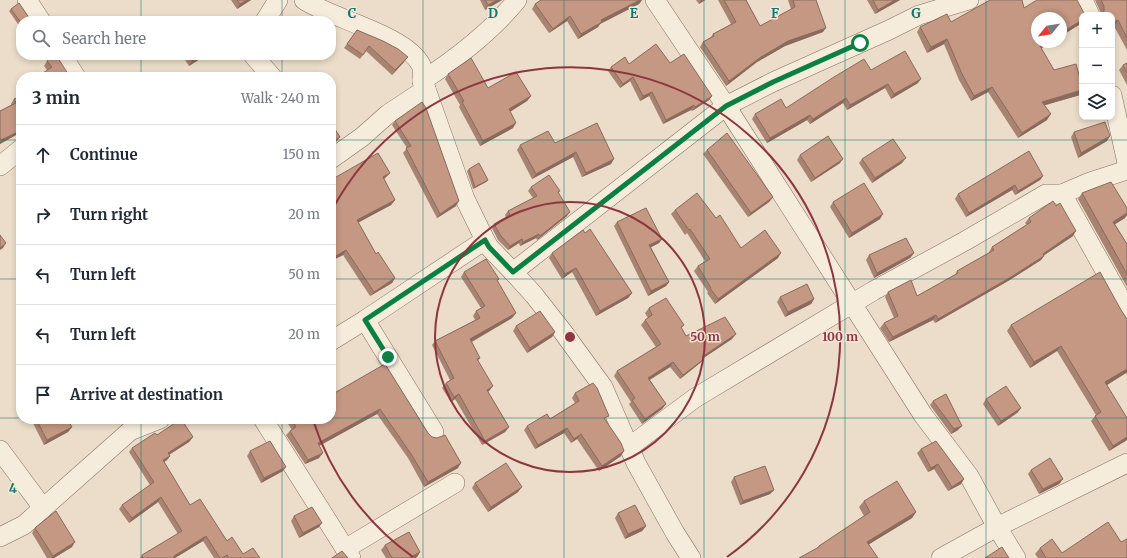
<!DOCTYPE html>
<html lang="en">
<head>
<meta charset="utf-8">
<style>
  :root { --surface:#fff; --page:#f6f6f7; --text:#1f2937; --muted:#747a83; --line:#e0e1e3 }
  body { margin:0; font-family:Merriweather,serif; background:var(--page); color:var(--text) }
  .controls { position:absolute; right:12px; top:12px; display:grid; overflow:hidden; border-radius:8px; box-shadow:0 2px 6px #0003 }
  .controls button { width:36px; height:36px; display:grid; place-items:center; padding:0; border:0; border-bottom:1px solid var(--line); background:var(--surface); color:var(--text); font:20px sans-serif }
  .compass { position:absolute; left:1031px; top:12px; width:36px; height:36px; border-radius:50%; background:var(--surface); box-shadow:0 2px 6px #0003; rotate:240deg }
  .stop { position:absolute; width:12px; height:12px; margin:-9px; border:3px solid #0b8043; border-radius:50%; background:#fff }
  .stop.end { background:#0b8043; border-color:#fff; box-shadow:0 1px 4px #0008 }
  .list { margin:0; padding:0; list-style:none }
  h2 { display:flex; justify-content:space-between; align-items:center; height:52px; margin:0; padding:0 16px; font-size:17px }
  h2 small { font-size:13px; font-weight:400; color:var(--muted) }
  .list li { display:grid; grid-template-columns:26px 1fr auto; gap:12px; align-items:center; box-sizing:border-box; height:60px; padding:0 16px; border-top:1px solid var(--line) }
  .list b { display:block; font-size:15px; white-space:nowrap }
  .list em { font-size:13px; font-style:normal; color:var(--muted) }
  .icon { flex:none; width:22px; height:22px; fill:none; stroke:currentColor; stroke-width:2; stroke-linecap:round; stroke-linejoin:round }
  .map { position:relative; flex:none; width:1127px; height:558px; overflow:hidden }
  .search { position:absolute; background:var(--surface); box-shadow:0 2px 6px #0003; left:16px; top:16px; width:320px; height:44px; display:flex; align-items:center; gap:10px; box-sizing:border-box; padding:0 14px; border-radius:16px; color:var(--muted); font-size:15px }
  .panel { position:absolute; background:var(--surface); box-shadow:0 2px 6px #0003; left:16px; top:72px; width:320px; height:352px; border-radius:16px }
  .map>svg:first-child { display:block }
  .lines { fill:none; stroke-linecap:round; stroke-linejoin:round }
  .minor-casing { stroke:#86705f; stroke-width:20 }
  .minor { stroke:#f6ecdc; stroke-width:19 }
  .wall { fill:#a98371 }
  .shaded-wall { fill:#8a6a5c }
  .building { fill:#c59883; stroke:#8a6a5c }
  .route { stroke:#0b8043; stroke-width:5 }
  .grid { fill:none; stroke:#0f766e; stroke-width:1; stroke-opacity:0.55 }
  .ring { fill:none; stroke:#8f353f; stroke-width:2 }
  .grid-label { font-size:13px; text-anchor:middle; font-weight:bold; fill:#0f766e; stroke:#f3e8d8; stroke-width:3; stroke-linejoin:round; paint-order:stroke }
  .centre { fill:#8f353f; stroke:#f3e8d8; stroke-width:2 }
  .ring-label { font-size:12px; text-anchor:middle; font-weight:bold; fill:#8f353f; stroke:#f3e8d8; stroke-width:3; stroke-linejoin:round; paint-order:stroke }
</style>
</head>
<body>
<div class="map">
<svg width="1127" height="558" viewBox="0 0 1127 558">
  <rect width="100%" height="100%" fill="#ebddc9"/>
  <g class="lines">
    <defs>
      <g id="minor">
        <path d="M 27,0 L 41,21"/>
        <path d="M 304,0 C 332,19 406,35 421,65 C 423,70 422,76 422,81"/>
        <path d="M 655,0 L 726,106 L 923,415 L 969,476 L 997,527 L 1127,463"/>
        <path d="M 1083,0 L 1090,15"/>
        <path d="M 265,21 L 278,0"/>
        <path d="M 62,55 L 76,77"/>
        <path d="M 253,55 L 272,77"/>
        <path d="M 426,89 L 465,199 L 485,240"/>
        <path d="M 1112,95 L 1127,163"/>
        <path d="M 331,159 L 362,137 L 388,114 L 426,89 L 422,81 C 457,58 491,32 517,0"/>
        <path d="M 0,166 L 21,149"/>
        <path d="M 1127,170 L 1090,182 L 1062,194 L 1127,310"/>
        <path d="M 513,272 L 534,295 L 563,332 L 603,387 L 636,463 L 675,533 L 691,558"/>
        <path d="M 365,320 L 434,432"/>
        <path d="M 331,341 L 365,320 L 485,240 L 489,247 L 513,272 L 726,106 L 773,82 L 889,30 L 919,15 L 969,0"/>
        <path d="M 263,419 L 351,558"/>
        <path d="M 629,447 L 695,398 L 873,291 L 965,241 L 1046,194 L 1062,194"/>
        <path d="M 0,450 L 43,508"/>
        <path d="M 0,537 L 24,525 L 130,431 L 160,419"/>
        <path d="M 345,549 L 455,483"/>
        <path d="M 941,558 L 997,527 L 1016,558"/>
      </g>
    </defs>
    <use href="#minor" class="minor-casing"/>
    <use href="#minor" class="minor"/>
  </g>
  <g class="wall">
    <path d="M 231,0 L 251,0 L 237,9 Z"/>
    <path d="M 480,0 L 502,0 L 485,10 Z"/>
    <path d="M 541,0 L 642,0 L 639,4 L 600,24 L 598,27 L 578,39 L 567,21 L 549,33 L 532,9 L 535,4 Z"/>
    <path d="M 696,0 L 705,0 L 699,4 Z"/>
    <path d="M 718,0 L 746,0 L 760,26 L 791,9 L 788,0 L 816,0 L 823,32 L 785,46 L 757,62 L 726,86 L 700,47 L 703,42 L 711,37 L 713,34 L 731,24 Z"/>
    <path d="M 867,0 L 900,0 L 875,14 Z"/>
    <path d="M 1095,0 L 1127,0 L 1127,50 L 1114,26 L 1112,27 L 1112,15 L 1101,15 L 1100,11 Z"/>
    <path d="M 1024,8 L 1082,15 L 1082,23 L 1061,36 L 1061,18 L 1037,42 L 1051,42 L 1041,48 L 1054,70 L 1082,86 L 1082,91 L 1080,95 L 1044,105 L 1047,120 L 1018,138 L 988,92 L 971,101 L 959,80 L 944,44 L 927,53 L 917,32 L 920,27 L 951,22 Z"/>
    <path d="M 11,9 L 21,21 L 21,27 L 20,27 L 9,11 Z"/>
    <path d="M 357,30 L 404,62 L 392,75 L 366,51 L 360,59 L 344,48 Z"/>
    <path d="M 182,55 L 206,55 L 189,66 Z"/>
    <path d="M 47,61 L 70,77 L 47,70 L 44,66 Z"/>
    <path d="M 670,63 L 712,96 L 709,100 L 692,111 L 691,110 L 663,124 L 649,96 L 640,101 L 630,81 L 620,88 L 608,71 L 611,67 L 629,64 Z"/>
    <path d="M 1127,63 L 1127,85 L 1119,70 L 1123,65 Z"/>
    <path d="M 871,70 L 918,83 L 891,99 L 885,88 L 847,110 L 843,103 L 810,124 L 807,120 L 767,143 L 752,119 L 755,114 L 786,108 Z"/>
    <path d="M 448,74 L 488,88 L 531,96 L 527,101 L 510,112 L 513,128 L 480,146 L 459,107 L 460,105 L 445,79 Z"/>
    <path d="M 21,96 L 21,127 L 18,128 L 16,135 L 0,144 L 0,111 L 11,105 L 11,104 L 14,99 Z"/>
    <path d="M 395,121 L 456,206 L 437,218 L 403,153 L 407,148 L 392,125 Z"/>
    <path d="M 1074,132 L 1107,141 L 1078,158 L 1071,137 Z"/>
    <path d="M 555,143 L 611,164 L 582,177 L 573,157 L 532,179 L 517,150 L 520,145 Z"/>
    <path d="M 707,150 L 773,197 L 769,202 L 748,217 L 703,154 Z"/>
    <path d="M 800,155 L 840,163 L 811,182 L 797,160 Z"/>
    <path d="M 862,159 L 902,163 L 872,183 L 859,163 Z"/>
    <path d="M 469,169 L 488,180 L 486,182 L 473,189 L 467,171 Z"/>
    <path d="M 390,173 L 384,179 L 395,200 L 391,205 L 358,222 L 376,254 L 395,278 L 392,283 L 370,296 L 343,255 L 333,260 L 331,257 L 331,180 Z"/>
    <path d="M 1043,176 L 1040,180 L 1015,195 L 1012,190 L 966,217 L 955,199 L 958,194 Z"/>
    <path d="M 531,187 L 558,193 L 567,216 L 537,240 L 536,238 L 520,246 L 519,243 L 508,250 L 498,240 L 492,228 L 494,224 L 506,217 L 505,215 L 508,211 L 533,198 L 528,191 Z"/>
    <path d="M 1082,193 L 1125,218 L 1115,224 L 1127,244 L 1127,287 L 1078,199 Z"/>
    <path d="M 833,202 L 880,219 L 849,238 L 830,207 Z"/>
    <path d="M 675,210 L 716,218 L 741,248 L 778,258 L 715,304 L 707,293 L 708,292 L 694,271 L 698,266 L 705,261 L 687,233 L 685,235 L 671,214 Z"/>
    <path d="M 1029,218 L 1073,236 L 1044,255 L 1041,260 L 1008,281 L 935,323 L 933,320 L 889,342 L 880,328 L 884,323 L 894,318 L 885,297 L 888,292 L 917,296 L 955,275 L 957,271 L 989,253 L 989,252 L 992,247 L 1027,225 L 1025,223 Z"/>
    <path d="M 617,222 L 662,239 L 659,243 L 651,247 L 669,282 L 666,286 L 648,296 L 614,226 Z"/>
    <path d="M 585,233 L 632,293 L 628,298 L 596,316 L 572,272 L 562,279 L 549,258 L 552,253 Z"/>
    <path d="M 914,253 L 910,258 L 874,278 L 866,260 L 869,255 Z"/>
    <path d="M 464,272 L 499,279 L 497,281 L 516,313 L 512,318 L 472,342 L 480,358 L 478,361 L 490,390 L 488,392 L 509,427 L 505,432 L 482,445 L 455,399 L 451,402 L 442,388 L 446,383 L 450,380 L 432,345 L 435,341 L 475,320 L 473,316 L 476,311 L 481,308 L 461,277 Z"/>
    <path d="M 780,297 L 814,299 L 811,304 L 785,317 L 777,302 Z"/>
    <path d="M 649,308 L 684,325 L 681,328 L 686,336 L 732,339 L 703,358 L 700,363 L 680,379 L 670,367 L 650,380 L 666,404 L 662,409 L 642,424 L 629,404 L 631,402 L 614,376 L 617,371 L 656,347 L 641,325 L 645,320 L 648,318 L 645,313 Z"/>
    <path d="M 1121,310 L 1127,319 L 1127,375 L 1126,373 L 1107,385 L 1127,440 L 1109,451 L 1091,421 L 1096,415 L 1057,351 L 1030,368 L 1007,331 L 1011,325 Z"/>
    <path d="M 516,326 L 555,332 L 552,337 L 527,353 L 513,331 Z"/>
    <path d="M 385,364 L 428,433 L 458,468 L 424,487 L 408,458 L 377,414 L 319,446 L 319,458 L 305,464 L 286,435 L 290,431 L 292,430 L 287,422 L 289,419 L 331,419 Z"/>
    <path d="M 575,393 L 606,420 L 621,456 L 599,471 L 577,439 L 571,443 L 564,433 L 535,449 L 524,430 L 527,426 L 550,419 L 575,403 L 572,398 Z"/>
    <path d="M 986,399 L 1021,408 L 1017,413 L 998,426 L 983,404 Z"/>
    <path d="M 933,401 L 958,430 L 951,434 L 930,405 Z"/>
    <path d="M 31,419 L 67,419 L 72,427 L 68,432 L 44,445 Z"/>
    <path d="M 157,435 L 193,437 L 189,442 L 169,455 L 170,456 L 167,460 L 164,462 L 190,505 L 227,541 L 243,554 L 260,558 L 214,558 L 203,541 L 175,558 L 140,558 L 142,555 L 178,534 L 158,502 L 129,523 L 119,509 L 122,505 L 150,485 L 129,452 L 132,448 Z"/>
    <path d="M 921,449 L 964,479 L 961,484 L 948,491 L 934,469 L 928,472 L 917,453 Z"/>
    <path d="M 250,451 L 283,471 L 261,483 L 247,456 Z"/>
    <path d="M 1031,470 L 1063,479 L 1059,484 L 1039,494 L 1028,474 Z"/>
    <path d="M 734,477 L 774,490 L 770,494 L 740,505 L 731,482 Z"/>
    <path d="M 475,483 L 518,492 L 488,512 L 472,488 Z"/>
    <path d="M 864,501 L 916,512 L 912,518 L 869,544 L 817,548 L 819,546 L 864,516 L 859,507 Z"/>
    <path d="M 618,513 L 646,526 L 642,531 L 625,539 L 615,518 Z"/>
    <path d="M 294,516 L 319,527 L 299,538 L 291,521 Z"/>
    <path d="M 35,528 L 72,547 L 54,558 L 47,558 L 32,533 Z"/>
    <path d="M 1121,542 L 1127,558 L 1038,558 L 1035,554 L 1040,548 L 1062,553 Z"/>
    <path d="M 385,545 L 420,552 L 417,557 L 415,558 L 386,558 L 381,550 Z"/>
  </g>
  <g class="shaded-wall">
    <path d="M 247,0 L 251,0 L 237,9 L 240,4 Z"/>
    <path d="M 497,0 L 502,0 L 485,10 L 488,5 Z"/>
    <path d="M 640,0 L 642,0 L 639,4 L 600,24 L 598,27 L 578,39 L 581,34 L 601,20 Z"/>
    <path d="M 701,0 L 705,0 L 699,4 Z"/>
    <path d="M 895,0 L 900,0 L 875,14 L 878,10 Z"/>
    <path d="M 570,16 L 567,21 L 549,33 L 553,29 Z"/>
    <path d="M 1082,20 L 1082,23 L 1061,36 L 1061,33 Z"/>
    <path d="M 1118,20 L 1114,26 L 1112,27 L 1112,23 Z"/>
    <path d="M 826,28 L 823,32 L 785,46 L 757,62 L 726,86 L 729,81 L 761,57 L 788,41 Z"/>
    <path d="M 947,39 L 944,44 L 927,53 L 931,47 Z"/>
    <path d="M 1047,42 L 1051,42 L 1036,52 L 1040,46 Z"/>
    <path d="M 202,55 L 206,55 L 189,66 L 192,61 Z"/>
    <path d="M 408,57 L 404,62 L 392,75 L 395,70 Z"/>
    <path d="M 633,77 L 630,81 L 620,88 L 623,84 Z"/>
    <path d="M 921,79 L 918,83 L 891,99 L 894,94 Z"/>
    <path d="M 888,84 L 885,88 L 847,110 L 850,105 Z"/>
    <path d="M 992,87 L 988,92 L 971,101 L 974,96 Z"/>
    <path d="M 1082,90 L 1082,91 L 1080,95 L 1039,107 L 1042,102 Z"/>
    <path d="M 652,92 L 649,96 L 640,101 L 643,96 Z"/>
    <path d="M 531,96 L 527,101 L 506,114 L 509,109 Z"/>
    <path d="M 712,96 L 709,100 L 692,111 L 695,107 Z"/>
    <path d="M 846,98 L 843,103 L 810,124 L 813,119 Z"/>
    <path d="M 694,105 L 691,110 L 663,124 L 666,120 Z"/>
    <path d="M 1051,114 L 1047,120 L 1018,138 L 1022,133 Z"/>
    <path d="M 810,115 L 807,120 L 767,143 L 770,138 Z"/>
    <path d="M 516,123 L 513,128 L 480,146 L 483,141 Z"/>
    <path d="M 21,124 L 21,127 L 14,131 L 17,126 Z"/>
    <path d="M 20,131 L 16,135 L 0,144 L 0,142 L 1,140 Z"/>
    <path d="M 1110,136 L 1107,141 L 1078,158 L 1081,153 Z"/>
    <path d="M 340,137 L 336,142 L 331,146 L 331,143 Z"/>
    <path d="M 576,152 L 573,157 L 532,179 L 536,174 Z"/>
    <path d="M 906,158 L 902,163 L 872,183 L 875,178 Z"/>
    <path d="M 614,159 L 611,164 L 582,177 L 586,173 Z"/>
    <path d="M 843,159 L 840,163 L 811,182 L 815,178 Z"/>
    <path d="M 390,173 L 386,177 L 379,182 L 383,177 Z"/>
    <path d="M 1043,176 L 1040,180 L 1015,195 L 1018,191 Z"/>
    <path d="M 488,180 L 486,182 L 473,189 L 475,187 Z"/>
    <path d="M 1015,185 L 1012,190 L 966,217 L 969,213 Z"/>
    <path d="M 773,197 L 769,202 L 748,217 L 751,213 Z"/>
    <path d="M 395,200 L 391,205 L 354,225 L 357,220 Z"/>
    <path d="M 459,201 L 456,206 L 437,218 L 440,214 Z"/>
    <path d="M 570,212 L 567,216 L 537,240 L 540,236 Z"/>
    <path d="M 1127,213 L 1127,215 L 1125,218 L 1109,228 L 1113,222 Z"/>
    <path d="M 883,214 L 880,219 L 849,238 L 852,233 Z"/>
    <path d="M 1076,231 L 1073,236 L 1040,258 L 1043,254 Z"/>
    <path d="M 539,234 L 536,238 L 520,246 L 523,242 Z"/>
    <path d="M 522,239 L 519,243 L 508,250 L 510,246 Z"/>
    <path d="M 662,239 L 659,243 L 646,250 L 649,245 Z"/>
    <path d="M 6,243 L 3,248 L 0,250 L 0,248 Z"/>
    <path d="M 346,250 L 343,255 L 333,260 L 336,256 Z"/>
    <path d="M 781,253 L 778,258 L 715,304 L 718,299 Z"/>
    <path d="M 914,253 L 910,258 L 874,278 L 877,273 Z"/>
    <path d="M 1044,256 L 1041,260 L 1008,281 L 935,323 L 938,319 Z"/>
    <path d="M 576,268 L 572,272 L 562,279 L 565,274 Z"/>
    <path d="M 395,278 L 392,283 L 370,296 L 374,292 Z"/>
    <path d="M 669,282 L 666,286 L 648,296 L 651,291 Z"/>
    <path d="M 632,293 L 628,298 L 596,316 L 600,311 Z"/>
    <path d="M 814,299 L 811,304 L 785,317 L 788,312 Z"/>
    <path d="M 516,313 L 512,318 L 467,344 L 470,339 Z"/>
    <path d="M 936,315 L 933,320 L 889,342 L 893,337 Z"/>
    <path d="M 555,332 L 552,337 L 527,353 L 530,348 Z"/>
    <path d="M 736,334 L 732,339 L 699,361 L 702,357 Z"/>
    <path d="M 1061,346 L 1057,351 L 1030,368 L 1034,362 Z"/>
    <path d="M 704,359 L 700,363 L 680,379 L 683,375 Z"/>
    <path d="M 673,362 L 670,367 L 645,382 L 648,378 Z"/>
    <path d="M 1127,369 L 1127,371 L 1126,373 L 1102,388 L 1105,382 Z"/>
    <path d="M 493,386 L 490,390 L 484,394 L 487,390 Z"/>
    <path d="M 459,394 L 455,399 L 451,402 L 454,397 Z"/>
    <path d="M 666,404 L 662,409 L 642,424 L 645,419 Z"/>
    <path d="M 1021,408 L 1017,413 L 998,426 L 1001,421 Z"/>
    <path d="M 380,409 L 377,414 L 315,448 L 318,443 Z"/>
    <path d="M 962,426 L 958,430 L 951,434 L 954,429 Z"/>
    <path d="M 72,427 L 68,432 L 44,445 L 47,440 Z"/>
    <path d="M 509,427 L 505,432 L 482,445 L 485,441 Z"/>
    <path d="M 567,428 L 564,433 L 535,449 L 538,445 Z"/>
    <path d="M 581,434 L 577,439 L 571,443 L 574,439 Z"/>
    <path d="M 193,437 L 189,442 L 165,457 L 168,453 Z"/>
    <path d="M 1127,437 L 1127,440 L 1109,451 L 1113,446 Z"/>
    <path d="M 624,451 L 621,456 L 599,471 L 602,466 Z"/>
    <path d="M 323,453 L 319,458 L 305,464 L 308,460 Z"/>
    <path d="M 170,456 L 167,460 L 160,465 L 163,460 Z"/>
    <path d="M 461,463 L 458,468 L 424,487 L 428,482 Z"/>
    <path d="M 938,464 L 934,469 L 928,472 L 931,468 Z"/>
    <path d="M 286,467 L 283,471 L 261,483 L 264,478 Z"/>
    <path d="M 964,479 L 961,484 L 948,491 L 952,487 Z"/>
    <path d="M 1063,479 L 1059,484 L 1039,494 L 1043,489 Z"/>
    <path d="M 522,487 L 518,492 L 488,512 L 491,507 Z"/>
    <path d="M 774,490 L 770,494 L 740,505 L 743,501 Z"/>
    <path d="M 161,497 L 158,502 L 129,523 L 132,518 Z"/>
    <path d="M 916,512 L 912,518 L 863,548 L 867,542 Z"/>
    <path d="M 322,523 L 319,527 L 299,538 L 303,533 Z"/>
    <path d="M 646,526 L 642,531 L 625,539 L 628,534 Z"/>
    <path d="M 206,536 L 203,541 L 175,558 L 172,558 L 174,556 Z"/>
    <path d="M 75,542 L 72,547 L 54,558 L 51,558 L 53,556 Z"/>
    <path d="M 420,552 L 417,557 L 415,558 L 409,558 Z"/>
  </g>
  <g class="building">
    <path d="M 237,0 L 247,0 L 240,4 Z"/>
    <path d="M 485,0 L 497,0 L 488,5 Z"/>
    <path d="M 541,0 L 640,0 L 601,20 L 602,22 L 581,34 L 570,16 L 553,29 L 535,4 Z"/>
    <path d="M 724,0 L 746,0 L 760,26 L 795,7 L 793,0 L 816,0 L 826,28 L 788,41 L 761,57 L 729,81 L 703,42 L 714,36 L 713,34 L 736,22 Z"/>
    <path d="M 873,0 L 895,0 L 878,10 Z"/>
    <path d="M 990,0 L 1022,0 L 1024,8 L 1037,0 L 1077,0 L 1085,15 L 1082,15 L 1082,20 L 1061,33 L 1061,18 L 1037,18 L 1037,42 L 1047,42 L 1040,46 L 1054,70 L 1076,64 L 1082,86 L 1082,90 L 1042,102 L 1051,114 L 1022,133 L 992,87 L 974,96 L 962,74 L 947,39 L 931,47 L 920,27 L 947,14 L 951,22 Z"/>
    <path d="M 1101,0 L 1127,0 L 1127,38 L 1118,20 L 1112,23 L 1112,15 L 1103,15 L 1104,11 L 1104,6 Z"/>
    <path d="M 19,3 L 30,19 L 28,21 L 21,21 L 21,23 L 11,9 Z"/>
    <path d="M 357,30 L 383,41 L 398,49 L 408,57 L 395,70 L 369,46 L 363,55 L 347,44 Z"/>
    <path d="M 656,44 L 670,63 L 684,54 L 712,96 L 695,107 L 694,105 L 666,120 L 652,92 L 643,96 L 633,77 L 623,84 L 611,67 L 625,57 L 629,64 Z"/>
    <path d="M 905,51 L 921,79 L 894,94 L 888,84 L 850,105 L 846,98 L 813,119 L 810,115 L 770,138 L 755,114 L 781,99 L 786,108 L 834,77 L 864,59 L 871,70 Z"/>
    <path d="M 55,55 L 56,55 L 70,77 L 37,77 L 52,67 L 47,61 Z"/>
    <path d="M 188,55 L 202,55 L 192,61 Z"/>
    <path d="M 471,58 L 488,88 L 516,72 L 531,96 L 509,109 L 516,123 L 483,141 L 462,102 L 464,101 L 448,74 Z"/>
    <path d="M 1127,63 L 1127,73 L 1123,65 Z"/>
    <path d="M 21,96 L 21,124 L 17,126 L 20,131 L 1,140 L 0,138 L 0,111 L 16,103 L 14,99 Z"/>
    <path d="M 422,102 L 426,108 L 459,201 L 440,214 L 406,148 L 411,146 L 395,121 Z"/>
    <path d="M 1105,122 L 1110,136 L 1081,153 L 1074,132 Z"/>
    <path d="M 331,123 L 340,137 L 331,143 Z"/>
    <path d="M 597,123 L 614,159 L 586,173 L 576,152 L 536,174 L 520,145 L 548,131 L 555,143 Z"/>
    <path d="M 727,133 L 773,197 L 751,213 L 707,150 Z"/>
    <path d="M 828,136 L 843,159 L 815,178 L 800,155 Z"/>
    <path d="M 893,139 L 906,158 L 875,178 L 862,159 Z"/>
    <path d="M 1029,151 L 1043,176 L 1018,191 L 1015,185 L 969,213 L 958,194 Z"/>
    <path d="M 378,153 L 390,173 L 383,177 L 395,200 L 357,220 L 376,254 L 378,252 L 395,278 L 374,292 L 346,250 L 336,256 L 331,246 L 331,180 Z"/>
    <path d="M 479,163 L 488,180 L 475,187 L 469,169 Z"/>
    <path d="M 549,175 L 560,191 L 558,192 L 570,212 L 540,236 L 539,234 L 523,242 L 522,239 L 510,246 L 501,236 L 494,224 L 510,215 L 508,211 L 537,196 L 531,187 Z"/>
    <path d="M 1111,182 L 1127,208 L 1127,213 L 1113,222 L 1127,244 L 1127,274 L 1082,193 Z"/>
    <path d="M 864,183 L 883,214 L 852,233 L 833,202 Z"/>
    <path d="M 697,193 L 716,218 L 720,215 L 741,248 L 765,230 L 781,253 L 718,299 L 710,288 L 711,288 L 698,266 L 710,259 L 690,229 L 689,230 L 675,210 Z"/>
    <path d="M 1053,201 L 1056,206 L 1060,203 L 1076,231 L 1043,254 L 1044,256 L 1011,277 L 938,319 L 936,315 L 893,337 L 884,323 L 898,316 L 888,292 L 911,280 L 917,296 L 958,273 L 957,271 L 994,250 L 992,247 L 1031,222 L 1029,218 Z"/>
    <path d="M 646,208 L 662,239 L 649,245 L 669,282 L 651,291 L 617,222 Z"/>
    <path d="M 590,229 L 632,293 L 600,311 L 576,268 L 565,274 L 552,253 L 583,230 L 585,233 Z"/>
    <path d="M 0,235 L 6,243 L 0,248 Z"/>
    <path d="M 906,238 L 914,253 L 877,273 L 869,255 Z"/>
    <path d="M 486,259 L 499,279 L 497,280 L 516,313 L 470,339 L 480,358 L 477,359 L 493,386 L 487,390 L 509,427 L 485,441 L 459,394 L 454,397 L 446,383 L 454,378 L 435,341 L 480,318 L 476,311 L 485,306 L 464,272 Z"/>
    <path d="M 1100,272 L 1121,310 L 1127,319 L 1127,369 L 1105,382 L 1127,418 L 1127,437 L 1113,446 L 1095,416 L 1101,412 L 1061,346 L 1034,362 L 1011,325 Z"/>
    <path d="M 807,284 L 814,299 L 788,312 L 780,297 Z"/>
    <path d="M 666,298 L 684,325 L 681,327 L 686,336 L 725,317 L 736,334 L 702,357 L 704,359 L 683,375 L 673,362 L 648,378 L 666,404 L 645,419 L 632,400 L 635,398 L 617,371 L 661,344 L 645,320 L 652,315 L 649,308 Z"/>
    <path d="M 540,311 L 555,332 L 530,348 L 516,326 Z"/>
    <path d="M 385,364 L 428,433 L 432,437 L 437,438 L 445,435 L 461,463 L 428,482 L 411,454 L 380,409 L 318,443 L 323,453 L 308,460 L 290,431 L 296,427 L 291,419 L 331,419 L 331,395 Z"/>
    <path d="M 593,383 L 597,388 L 609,416 L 604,418 L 621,443 L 624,451 L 602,466 L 581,434 L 574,439 L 567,428 L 538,445 L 527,426 L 547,414 L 550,419 L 579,401 L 575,393 Z"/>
    <path d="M 1006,386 L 1021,408 L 1001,421 L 986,399 Z"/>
    <path d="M 946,394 L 962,426 L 954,429 L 933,401 Z"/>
    <path d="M 36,419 L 67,419 L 72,427 L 47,440 Z"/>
    <path d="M 181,419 L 193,437 L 168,453 L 170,456 L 163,460 L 190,505 L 200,499 L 227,541 L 232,537 L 243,554 L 253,548 L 260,558 L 229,558 L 227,555 L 222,558 L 220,558 L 206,536 L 174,556 L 174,558 L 143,558 L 142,555 L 182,531 L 161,497 L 132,518 L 122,505 L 154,482 L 132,448 L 155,433 L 157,435 Z"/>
    <path d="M 270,441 L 286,467 L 264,478 L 250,451 Z"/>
    <path d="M 936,441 L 964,479 L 952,487 L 938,464 L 931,468 L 921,449 Z"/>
    <path d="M 1050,458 L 1063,479 L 1043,489 L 1031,470 Z"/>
    <path d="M 506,463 L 522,487 L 491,507 L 475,483 Z"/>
    <path d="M 765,466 L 774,490 L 743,501 L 734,477 Z"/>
    <path d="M 897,481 L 916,512 L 867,542 L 878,558 L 799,558 L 819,547 L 819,546 L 870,512 L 864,501 Z"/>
    <path d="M 635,505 L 646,526 L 628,534 L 618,513 Z"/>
    <path d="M 312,507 L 322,523 L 303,533 L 294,516 Z"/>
    <path d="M 56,511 L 75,542 L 53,556 L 35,528 Z"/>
    <path d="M 1108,522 L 1121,542 L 1127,539 L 1127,558 L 1046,558 L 1040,548 L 1052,539 L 1062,553 Z"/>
    <path d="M 409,532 L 420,552 L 409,558 L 392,558 L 385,545 Z"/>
    <path d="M 1002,547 L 1009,558 L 985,558 Z"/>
    <path d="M 342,551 L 348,558 L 332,558 Z"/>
  </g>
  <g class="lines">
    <path class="route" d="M 388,357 L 365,320 L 485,240 L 489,247 L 513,272 L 726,106 L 773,82 L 860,43"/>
  </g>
  <path class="grid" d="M 141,0 L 141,21M 282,0 L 282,21M 423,0 L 423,558M 564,0 L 564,558M 704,0 L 704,558M 845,0 L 845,558M 986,0 L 986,558M 141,55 L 141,77M 282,55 L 282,77M 0,140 L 21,140M 331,140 L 1127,140M 0,279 L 21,279M 331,279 L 1127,279M 0,418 L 21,418M 331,418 L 1127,418M 141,419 L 141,558M 282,419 L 282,558"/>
  <g class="ring">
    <circle cx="570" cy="337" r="135"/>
    <path d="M413 557A270 270 0 0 1 313 420M332 210A270 270 0 1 1 727 557"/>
  </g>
  <g class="grid-label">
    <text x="352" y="18">C</text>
    <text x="493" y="18">D</text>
    <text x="634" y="18">E</text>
    <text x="775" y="18">F</text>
    <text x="916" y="18">G</text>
    <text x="13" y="493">4</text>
  </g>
  <circle cx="570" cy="337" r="6" class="centre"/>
  <g class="ring-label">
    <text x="705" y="341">50 m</text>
    <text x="840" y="341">100 m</text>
  </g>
</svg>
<div class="controls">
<button>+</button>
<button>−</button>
<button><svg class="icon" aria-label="layers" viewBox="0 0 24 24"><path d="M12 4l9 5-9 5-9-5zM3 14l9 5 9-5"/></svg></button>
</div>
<svg class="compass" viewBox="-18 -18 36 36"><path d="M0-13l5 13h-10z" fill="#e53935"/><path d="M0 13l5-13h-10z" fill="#747a83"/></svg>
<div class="stop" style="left:860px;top:43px"></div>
<div class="stop end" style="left:388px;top:357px"></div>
<div class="search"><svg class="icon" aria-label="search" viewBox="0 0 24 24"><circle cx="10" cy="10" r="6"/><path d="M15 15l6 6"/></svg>Search here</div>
<section class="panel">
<h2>3 min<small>Walk · 240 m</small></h2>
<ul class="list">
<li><svg class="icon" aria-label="ahead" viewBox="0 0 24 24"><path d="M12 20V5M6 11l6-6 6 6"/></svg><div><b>Continue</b></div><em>150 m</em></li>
<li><svg class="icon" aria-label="right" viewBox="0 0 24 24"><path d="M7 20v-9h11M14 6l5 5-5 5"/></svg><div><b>Turn right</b></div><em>20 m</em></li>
<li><svg class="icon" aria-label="left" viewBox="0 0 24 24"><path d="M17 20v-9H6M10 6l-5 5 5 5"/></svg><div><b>Turn left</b></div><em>50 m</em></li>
<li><svg class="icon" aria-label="left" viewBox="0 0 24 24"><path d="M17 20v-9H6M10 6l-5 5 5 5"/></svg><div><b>Turn left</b></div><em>20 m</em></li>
<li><svg class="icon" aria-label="arrive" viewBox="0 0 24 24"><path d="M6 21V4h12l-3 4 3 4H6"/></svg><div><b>Arrive at destination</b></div></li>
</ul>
</section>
</div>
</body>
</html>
